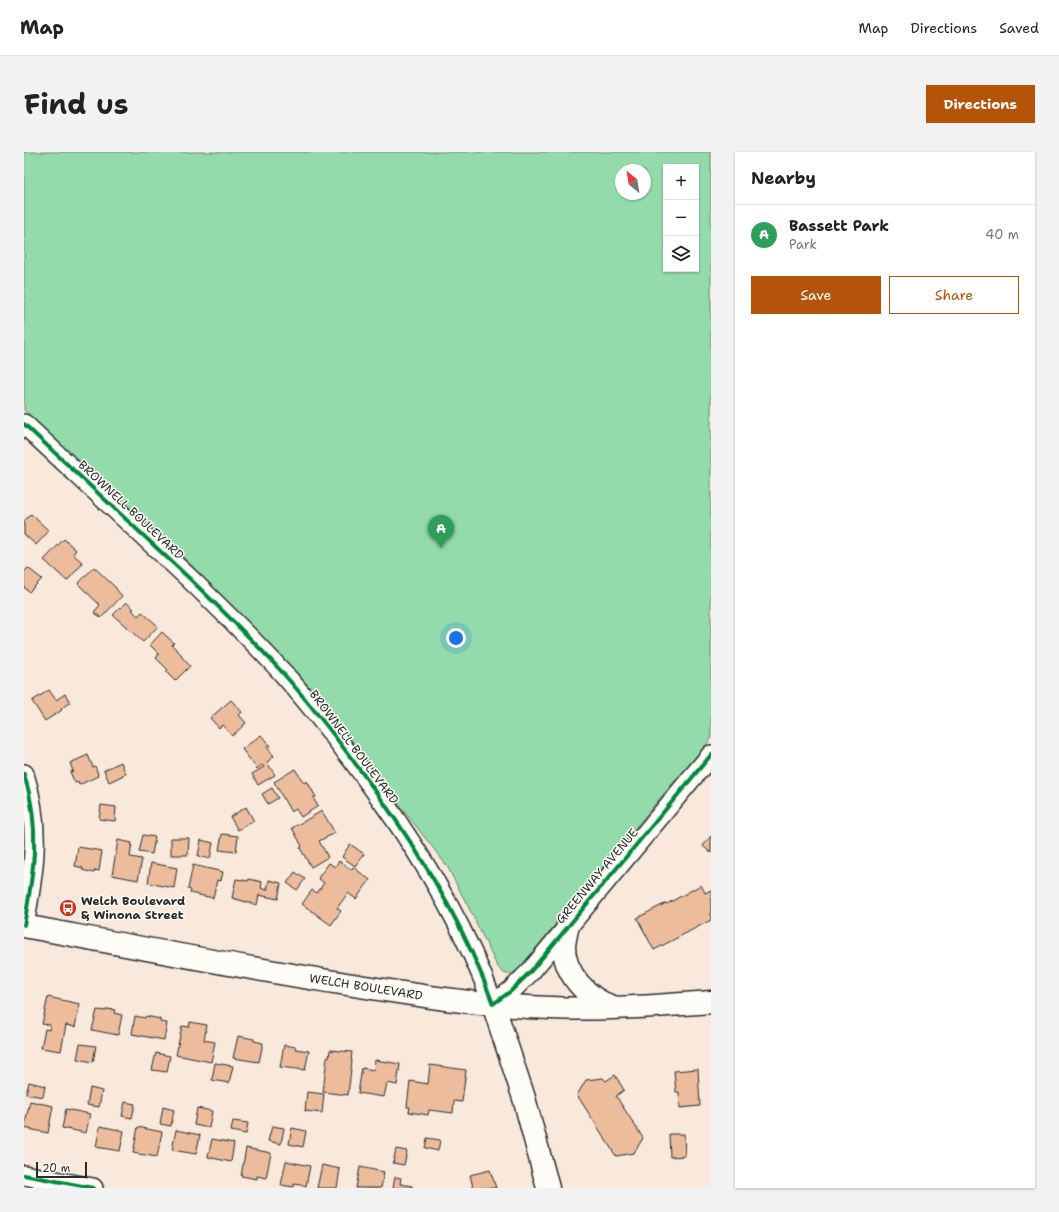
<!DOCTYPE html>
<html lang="en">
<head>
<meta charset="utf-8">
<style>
  :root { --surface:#fff; --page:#f2f2f2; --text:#222; --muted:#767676; --line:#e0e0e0; --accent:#b45309 }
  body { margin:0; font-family:"Shantell Sans",sans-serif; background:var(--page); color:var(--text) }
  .controls { position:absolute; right:12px; top:12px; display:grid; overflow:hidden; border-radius:0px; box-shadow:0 1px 3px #0004 }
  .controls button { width:36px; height:36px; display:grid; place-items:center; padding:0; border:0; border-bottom:1px solid var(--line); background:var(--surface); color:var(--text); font:20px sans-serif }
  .compass { position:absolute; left:591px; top:12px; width:36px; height:36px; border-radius:50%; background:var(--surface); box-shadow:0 1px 3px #0004; rotate:330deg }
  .scale { position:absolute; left:12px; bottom:10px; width:51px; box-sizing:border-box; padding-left:4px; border:2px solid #2b2b2b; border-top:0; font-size:11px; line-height:14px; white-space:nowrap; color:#2b2b2b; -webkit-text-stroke:3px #fdfcf7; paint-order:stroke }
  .you { position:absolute; left:432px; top:486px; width:14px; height:14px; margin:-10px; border:3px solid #fff; border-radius:50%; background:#1a73e8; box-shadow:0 0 0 6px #1a73e833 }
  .badge { display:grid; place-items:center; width:26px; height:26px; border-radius:50%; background:var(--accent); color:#fff; font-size:13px; font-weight:700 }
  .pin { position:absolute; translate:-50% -33px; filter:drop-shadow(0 1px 2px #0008) }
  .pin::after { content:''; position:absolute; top:21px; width:14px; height:12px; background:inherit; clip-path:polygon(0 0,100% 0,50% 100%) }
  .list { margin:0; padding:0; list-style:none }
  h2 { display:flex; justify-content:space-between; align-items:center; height:52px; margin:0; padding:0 16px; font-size:17px }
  h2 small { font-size:13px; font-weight:400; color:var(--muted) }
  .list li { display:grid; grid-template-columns:26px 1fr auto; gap:12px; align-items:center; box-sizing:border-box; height:60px; padding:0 16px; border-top:1px solid var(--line) }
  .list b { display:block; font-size:15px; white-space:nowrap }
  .list p { margin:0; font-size:13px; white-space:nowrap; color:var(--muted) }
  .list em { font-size:13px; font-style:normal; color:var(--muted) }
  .actions { display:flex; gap:8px; padding:12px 16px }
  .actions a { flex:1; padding:9px 0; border:1px solid var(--accent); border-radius:0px; text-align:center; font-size:14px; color:var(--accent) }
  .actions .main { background:var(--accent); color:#fff }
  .icon { flex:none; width:22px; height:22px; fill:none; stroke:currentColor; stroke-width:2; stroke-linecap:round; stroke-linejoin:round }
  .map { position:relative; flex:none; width:687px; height:1036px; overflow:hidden; border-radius:0px }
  header { display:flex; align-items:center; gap:24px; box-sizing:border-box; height:56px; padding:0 20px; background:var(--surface); border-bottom:1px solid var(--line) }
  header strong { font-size:19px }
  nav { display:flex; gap:22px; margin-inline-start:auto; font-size:14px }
  .intro { display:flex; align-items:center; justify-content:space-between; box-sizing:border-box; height:96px; padding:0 24px }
  h1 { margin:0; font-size:28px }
  .button { padding:10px 18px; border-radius:0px; background:var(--accent); color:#fff; font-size:14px; font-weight:700 }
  main { display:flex; gap:24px; padding:0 24px }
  aside { flex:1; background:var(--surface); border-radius:0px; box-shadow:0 1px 3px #0004 }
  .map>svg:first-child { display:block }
  .green { fill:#93dbaa; stroke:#5f836a; fill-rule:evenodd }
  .building { fill:#ecbc9c; stroke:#2b2b2b }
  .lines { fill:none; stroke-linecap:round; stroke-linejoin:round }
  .minor-casing { stroke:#2b2b2b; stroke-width:22 }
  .secondary-casing { stroke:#2b2b2b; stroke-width:25 }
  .minor { stroke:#fdfcf7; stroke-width:19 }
  .secondary { stroke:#fdfcf7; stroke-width:22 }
  .cycleway-casing { stroke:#fdfcf7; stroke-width:6 }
  .cycleway { stroke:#00873e; stroke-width:4 }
  .labels { text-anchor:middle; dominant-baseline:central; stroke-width:3; stroke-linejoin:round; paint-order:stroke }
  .street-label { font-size:12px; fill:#2b2b2b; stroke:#fdfcf7 }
  .poi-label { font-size:12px; font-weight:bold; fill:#2b2b2b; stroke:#fdfcf7; text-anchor:start }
</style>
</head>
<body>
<header>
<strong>Map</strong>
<nav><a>Map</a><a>Directions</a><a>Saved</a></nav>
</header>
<div class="intro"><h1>Find us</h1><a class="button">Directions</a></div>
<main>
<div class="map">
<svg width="687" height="1036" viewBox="0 0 687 1036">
  <rect width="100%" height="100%" fill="#f8e9dc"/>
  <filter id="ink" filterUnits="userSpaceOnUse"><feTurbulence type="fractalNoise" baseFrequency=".025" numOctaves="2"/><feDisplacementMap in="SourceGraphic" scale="8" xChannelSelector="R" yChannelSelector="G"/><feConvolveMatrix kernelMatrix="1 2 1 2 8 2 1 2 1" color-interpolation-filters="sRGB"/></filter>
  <g filter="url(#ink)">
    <path class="green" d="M 0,0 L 687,0 L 687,587 L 627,657 L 498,813 C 487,825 481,826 472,812 L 449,764 L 423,714 L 360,633 L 332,596 L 307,565 L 230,477 L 165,411 L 0,258 ZM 642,15 L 672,15 L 672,117 L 642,117 ZM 597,18 L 621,18 L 621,42 L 597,42 Z"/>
    <g class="building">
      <path d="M 7,362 L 25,379 L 12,393 L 0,382 L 0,369 Z"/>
      <path d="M 40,387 L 52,398 L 49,402 L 59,411 L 43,429 L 20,408 Z"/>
      <path d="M 70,415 L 92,436 L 92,437 L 98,444 L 77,466 L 70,460 L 76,453 L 54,432 Z"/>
      <path d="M 4,416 L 18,427 L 5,440 L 0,435 L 0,420 Z"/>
      <path d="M 102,450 L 110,457 L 108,458 L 114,464 L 118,460 L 134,474 L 119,490 L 89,463 Z"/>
      <path d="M 138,480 L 150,491 L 148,493 L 158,503 L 157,504 L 166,514 L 151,529 L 142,520 L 144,518 L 132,506 L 135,502 L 126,493 Z"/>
      <path d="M 25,538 L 32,548 L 41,542 L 46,550 L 37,557 L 38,558 L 21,569 L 8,549 Z"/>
      <path d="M 207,548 L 218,560 L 215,563 L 222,571 L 208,584 L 198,573 L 195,576 L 186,566 Z"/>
      <path d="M 237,583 L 246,594 L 243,595 L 250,604 L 243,610 L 251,623 L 234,633 L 228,622 L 240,615 L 238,613 L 233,617 L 218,597 Z"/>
      <path d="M 64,603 L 69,615 L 71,614 L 74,622 L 73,623 L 74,624 L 55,633 L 54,630 L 51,631 L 46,620 L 49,619 L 46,611 Z"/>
      <path d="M 97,610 L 102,622 L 85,630 L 80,618 Z"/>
      <path d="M 271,617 L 280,631 L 283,629 L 292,645 L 289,646 L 294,654 L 277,665 L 272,657 L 267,660 L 250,630 Z"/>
      <path d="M 248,636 L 254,646 L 244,652 L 238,642 Z"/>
      <path d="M 77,653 L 92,655 L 91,669 L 75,667 Z"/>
      <path d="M 222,655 L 230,669 L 214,678 L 206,665 Z"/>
      <path d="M 298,659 L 311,681 L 295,689 L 304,705 L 287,715 L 276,696 L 278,694 L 268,676 Z"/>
      <path d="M 198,682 L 214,684 L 212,700 L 195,698 Z"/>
      <path d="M 119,683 L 131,685 L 128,702 L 115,700 Z"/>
      <path d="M 687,684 L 687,701 L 679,694 Z"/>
      <path d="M 147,686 L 165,686 L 164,703 L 147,703 Z"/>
      <path d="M 94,688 L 108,691 L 106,705 L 118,707 L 114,728 L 88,723 Z"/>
      <path d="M 177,688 L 189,691 L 186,707 L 174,704 Z"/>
      <path d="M 326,692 L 340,702 L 331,714 L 318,705 Z"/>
      <path d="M 54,695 L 78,699 L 75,719 L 71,718 L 70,721 L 58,718 L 59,716 L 51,714 Z"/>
      <path d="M 315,709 L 327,718 L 329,715 L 346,728 L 332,747 L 324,741 L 313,756 L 317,759 L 307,773 L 278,752 L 288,738 L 293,741 L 300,731 L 294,726 L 305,711 L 311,715 Z"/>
      <path d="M 127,711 L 153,716 L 150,736 L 124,731 Z"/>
      <path d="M 169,713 L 199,720 L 197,729 L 193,728 L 189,746 L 166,741 L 167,738 L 164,737 Z"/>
      <path d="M 271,720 L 281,727 L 273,738 L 263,731 Z"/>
      <path d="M 212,727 L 224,729 L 225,727 L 238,730 L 237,736 L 243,738 L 245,728 L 257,731 L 254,747 L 235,743 L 233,753 L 208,746 Z"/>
      <path d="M 677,733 L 681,741 L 687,738 L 687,768 L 630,798 L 613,766 L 642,751 L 643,752 Z"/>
      <path d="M 24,845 L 56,852 L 51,875 L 42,873 L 37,899 L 17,896 L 21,877 L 25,878 L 26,873 L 18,872 Z"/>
      <path d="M 83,857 L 91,858 L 90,861 L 98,863 L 94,883 L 68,878 L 73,858 L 82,859 Z"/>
      <path d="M 111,864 L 121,866 L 122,864 L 136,867 L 136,870 L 143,871 L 140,888 L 108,882 Z"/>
      <path d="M 166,870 L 183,873 L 180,888 L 191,890 L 187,910 L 152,903 L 158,874 L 165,875 Z"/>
      <path d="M 214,884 L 230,887 L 230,889 L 239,891 L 235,910 L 209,906 Z"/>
      <path d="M 56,892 L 72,894 L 69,910 L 53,907 Z"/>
      <path d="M 260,893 L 272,895 L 271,897 L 285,899 L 281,918 L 256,915 Z"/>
      <path d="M 306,898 L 328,900 L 327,908 L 328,908 L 324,943 L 299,940 L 303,905 L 305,906 Z"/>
      <path d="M 132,901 L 146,904 L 143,920 L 128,918 Z"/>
      <path d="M 351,908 L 376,912 L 373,933 L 363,931 L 360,945 L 334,941 L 338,916 L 350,918 Z"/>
      <path d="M 191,911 L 209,914 L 205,931 L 188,928 Z"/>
      <path d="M 406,913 L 442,918 L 438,950 L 430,949 L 429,961 L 405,958 L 404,963 L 385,960 L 386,955 L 383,955 L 386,929 L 404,932 Z"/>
      <path d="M 674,917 L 676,954 L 656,956 L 655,940 L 652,940 L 650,919 Z"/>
      <path d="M 591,923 L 600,938 L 592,944 L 619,986 L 610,1001 L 592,1004 L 553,943 L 562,928 L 579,926 L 582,929 Z"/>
      <path d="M 5,930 L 21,934 L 19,945 L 2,942 Z"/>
      <path d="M 66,936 L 78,939 L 75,955 L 63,953 Z"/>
      <path d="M 283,940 L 300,942 L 298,961 L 281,959 Z"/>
      <path d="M 6,949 L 29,954 L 24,981 L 0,976 Z"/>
      <path d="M 101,950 L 111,952 L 108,966 L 98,964 Z"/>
      <path d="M 139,955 L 150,958 L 147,974 L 136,972 Z"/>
      <path d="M 173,956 L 188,959 L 185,976 L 170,973 Z"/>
      <path d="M 42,957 L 66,962 L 62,981 L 38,976 Z"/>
      <path d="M 209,969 L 224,971 L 222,982 L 207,979 Z"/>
      <path d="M 76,974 L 100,979 L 96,999 L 72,995 Z"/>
      <path d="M 248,974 L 260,976 L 257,992 L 244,989 Z"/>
      <path d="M 114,975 L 138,980 L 133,1005 L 109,1001 Z"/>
      <path d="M 268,976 L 282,979 L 279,995 L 265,992 Z"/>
      <path d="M 152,978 L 176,983 L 172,1002 L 148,998 Z"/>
      <path d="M 645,982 L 660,982 L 661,1004 L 646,1005 Z"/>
      <path d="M 403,986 L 416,988 L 414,999 L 401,996 Z"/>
      <path d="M 188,987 L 210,991 L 207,1010 L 184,1005 Z"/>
      <path d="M 222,996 L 247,1001 L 242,1026 L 233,1024 L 233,1027 L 217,1024 Z"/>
      <path d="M 372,997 L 383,999 L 380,1013 L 369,1011 Z"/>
      <path d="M 262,1009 L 286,1014 L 282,1034 L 270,1032 L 270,1035 L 257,1033 Z"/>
      <path d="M 298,1013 L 316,1017 L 313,1036 L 293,1036 Z"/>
      <path d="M 336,1015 L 360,1020 L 357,1036 L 332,1036 Z"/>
      <path d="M 466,1018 L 472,1036 L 448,1036 L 449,1035 L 446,1023 Z"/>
      <path d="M 371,1025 L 377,1026 L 376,1032 L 388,1034 L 388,1036 L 369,1036 Z"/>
    </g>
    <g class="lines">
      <defs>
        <g id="minor">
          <path d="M 0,272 C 55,324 111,375 166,427 C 197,457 228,487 257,519 C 292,558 324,601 355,644 C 401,708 442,777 469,852 L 487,839 L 507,819 L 687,603"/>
          <path d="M 0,622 C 17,676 10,719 0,773"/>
          <path d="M 0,1023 L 69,1036"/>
        </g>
        <g id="secondary">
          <path d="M 0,774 C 107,794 215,815 323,832 C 390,843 458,854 527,856 C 580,858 634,854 687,850"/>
          <path d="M 544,774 C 542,780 541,787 540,793 C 539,820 563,847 589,855"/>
          <path d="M 469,852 L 500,946 L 524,1036"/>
        </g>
      </defs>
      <use href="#minor" class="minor-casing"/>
      <use href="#secondary" class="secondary-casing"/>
      <use href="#minor" class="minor"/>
      <use href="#secondary" class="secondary"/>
      <defs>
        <g id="cycleway">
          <path d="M 0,272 C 55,324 111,375 166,427 C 197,457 228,487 257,519 C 292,558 324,601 355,644 C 401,708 442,777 469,852 L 487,839 L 507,819 L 687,603"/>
          <path d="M 0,622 C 17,676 10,719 0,773"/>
          <path d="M 0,1023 L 69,1036"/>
        </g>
      </defs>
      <use href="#cycleway" class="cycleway-casing"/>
      <use href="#cycleway" class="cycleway"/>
    </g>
  </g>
  <defs>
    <symbol id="bus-disc" viewBox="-11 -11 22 22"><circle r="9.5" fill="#c8321e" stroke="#fdfcf7"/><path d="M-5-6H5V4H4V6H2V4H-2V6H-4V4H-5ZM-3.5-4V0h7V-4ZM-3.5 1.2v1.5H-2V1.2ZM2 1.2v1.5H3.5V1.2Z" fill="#fff"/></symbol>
  </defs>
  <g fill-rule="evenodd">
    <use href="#bus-disc" x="34" y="746" width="20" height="20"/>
  </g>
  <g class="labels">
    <g class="street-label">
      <text transform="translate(107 358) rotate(43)">BROWNELL BOULEVARD</text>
      <text transform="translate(330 595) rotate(53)">BROWNELL BOULEVARD</text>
      <text transform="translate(573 724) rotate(-50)">GREENWAY AVENUE</text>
      <text transform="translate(342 835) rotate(9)">WELCH BOULEVARD</text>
    </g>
    <g class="poi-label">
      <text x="57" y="749">Welch Boulevard<tspan x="57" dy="14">&amp; Winona Street</tspan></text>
    </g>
  </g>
</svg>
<div class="controls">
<button>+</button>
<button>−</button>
<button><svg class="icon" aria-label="layers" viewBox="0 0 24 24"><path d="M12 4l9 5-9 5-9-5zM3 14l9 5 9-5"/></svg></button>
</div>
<svg class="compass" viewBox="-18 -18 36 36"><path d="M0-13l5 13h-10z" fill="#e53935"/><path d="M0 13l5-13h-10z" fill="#767676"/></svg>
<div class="scale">20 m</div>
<div class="you"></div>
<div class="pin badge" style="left:417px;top:396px;background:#2e9e5b">A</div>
</div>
<aside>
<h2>Nearby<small></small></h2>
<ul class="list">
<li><span class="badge" style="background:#2e9e5b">A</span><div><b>Bassett Park</b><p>Park</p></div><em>40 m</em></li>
</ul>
<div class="actions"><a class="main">Save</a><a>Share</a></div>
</aside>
</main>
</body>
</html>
